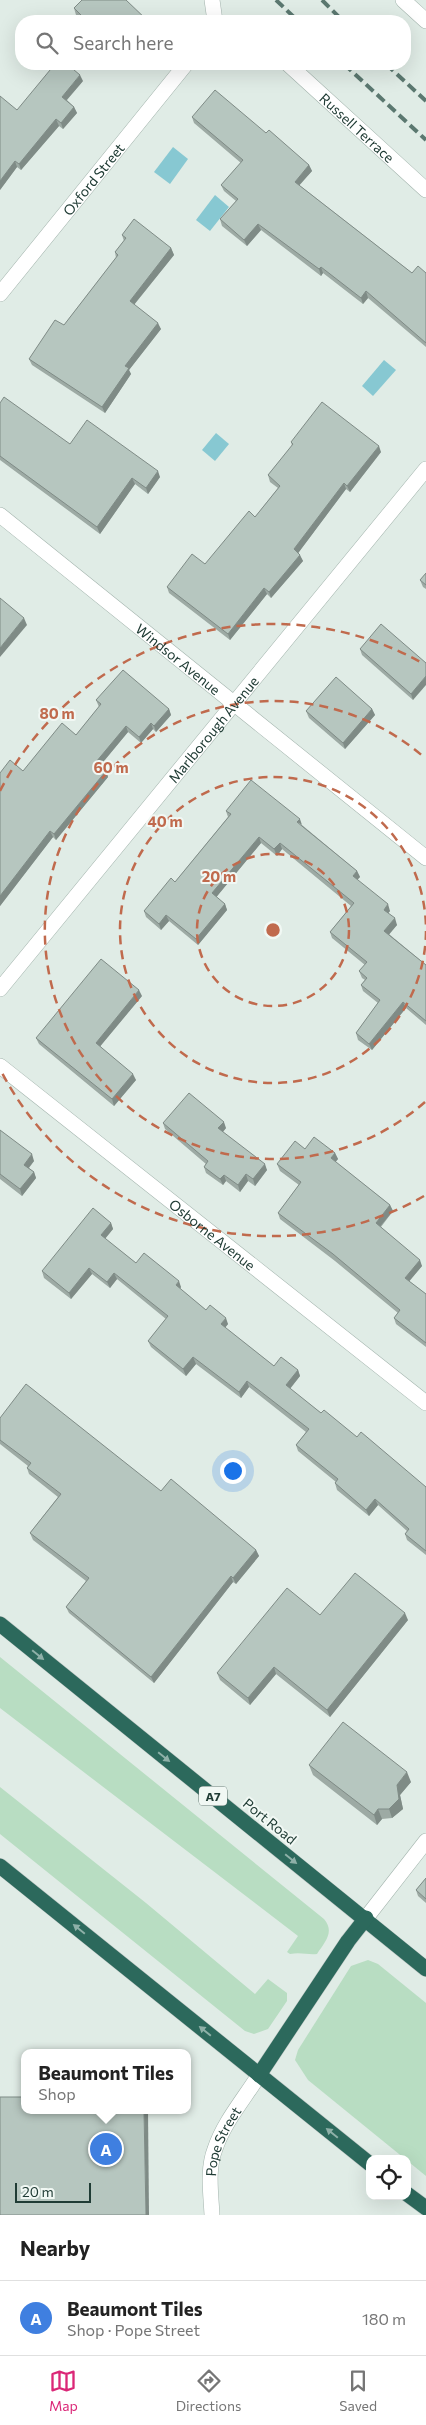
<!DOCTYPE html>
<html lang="en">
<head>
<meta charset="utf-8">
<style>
  :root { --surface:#fff; --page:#f2f2f2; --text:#222; --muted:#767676; --line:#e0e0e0; --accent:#db2777 }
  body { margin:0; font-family:Commissioner,sans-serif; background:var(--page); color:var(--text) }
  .controls { position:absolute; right:15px; bottom:15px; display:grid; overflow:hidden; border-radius:10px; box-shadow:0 5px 20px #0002 }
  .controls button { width:45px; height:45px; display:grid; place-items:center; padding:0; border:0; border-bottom:1px solid var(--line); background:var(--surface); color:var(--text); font:25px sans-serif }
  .scale { position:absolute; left:15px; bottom:12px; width:76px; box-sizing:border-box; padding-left:5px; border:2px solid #203c35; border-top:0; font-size:14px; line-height:18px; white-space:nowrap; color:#203c35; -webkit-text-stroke:4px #f1f8f4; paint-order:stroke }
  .you { position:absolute; left:232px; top:1470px; width:18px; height:18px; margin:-12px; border:4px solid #fff; border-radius:50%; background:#1a73e8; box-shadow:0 0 0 8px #1a73e833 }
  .badge { display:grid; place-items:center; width:32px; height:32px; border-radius:50%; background:var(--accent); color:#fff; font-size:16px; font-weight:700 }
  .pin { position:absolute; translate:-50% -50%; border:2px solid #fff; box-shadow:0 1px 5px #0006 }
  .popup { position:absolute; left:21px; top:2049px; width:170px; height:65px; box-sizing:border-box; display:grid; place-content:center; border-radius:10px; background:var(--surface); filter:drop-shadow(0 1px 4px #0005); font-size:16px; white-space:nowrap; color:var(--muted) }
  .popup b { font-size:19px; color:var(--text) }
  .popup::after { content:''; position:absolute; left:50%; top:100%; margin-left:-10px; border:10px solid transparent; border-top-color:var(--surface) }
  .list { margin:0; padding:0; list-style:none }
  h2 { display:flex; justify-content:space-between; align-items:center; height:65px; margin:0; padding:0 20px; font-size:21px }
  h2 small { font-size:16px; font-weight:400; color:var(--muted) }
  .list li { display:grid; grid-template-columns:32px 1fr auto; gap:15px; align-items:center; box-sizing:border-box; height:75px; padding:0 20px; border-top:1px solid var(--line) }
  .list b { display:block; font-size:19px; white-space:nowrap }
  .list p { margin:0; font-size:16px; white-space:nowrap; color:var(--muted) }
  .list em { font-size:16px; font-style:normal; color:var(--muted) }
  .icon { flex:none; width:28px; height:28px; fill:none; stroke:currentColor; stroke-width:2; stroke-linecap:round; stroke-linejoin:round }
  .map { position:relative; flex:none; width:426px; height:2215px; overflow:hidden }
  .search { position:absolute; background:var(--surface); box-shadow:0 5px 20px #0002; left:15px; right:15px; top:15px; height:55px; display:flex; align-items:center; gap:12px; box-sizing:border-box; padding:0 18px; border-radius:20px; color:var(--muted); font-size:19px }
  .sheet { height:140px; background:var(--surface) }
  nav { display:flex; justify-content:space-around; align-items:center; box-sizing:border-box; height:70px; border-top:1px solid var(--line); background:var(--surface); font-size:14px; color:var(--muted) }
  nav a { display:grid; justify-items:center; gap:2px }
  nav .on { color:var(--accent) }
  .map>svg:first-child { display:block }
  .green { fill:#b8ddc2 }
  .water { fill:#87c8d2 }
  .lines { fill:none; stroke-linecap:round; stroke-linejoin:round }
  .street-casing { stroke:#a3b4ad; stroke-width:16 }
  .highway-casing { stroke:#c1c8c6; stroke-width:16 }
  .street { stroke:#fff; stroke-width:15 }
  .highway { stroke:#2c695c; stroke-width:15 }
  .rail { stroke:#5b7870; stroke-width:4; stroke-dasharray:10 5; stroke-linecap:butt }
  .wall { fill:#9daaa4 }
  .shaded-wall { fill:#7f8b86 }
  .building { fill:#b6c6bf; stroke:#7f8b86 }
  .oneway { fill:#8eb0a8 }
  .ring { fill:none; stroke:#c06a4d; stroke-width:2.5; stroke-dasharray:9 6 }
  .labels { text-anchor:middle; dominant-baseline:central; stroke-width:4; stroke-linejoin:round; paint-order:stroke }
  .shield { fill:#f1f8f4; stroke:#5f746e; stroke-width:1 }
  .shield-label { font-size:12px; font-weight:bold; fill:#203c35 }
  .street-label { font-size:14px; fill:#203c35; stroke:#f1f8f4 }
  .centre { fill:#c06a4d; stroke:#f1f8f4; stroke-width:2.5 }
  .ring-label { font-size:15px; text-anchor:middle; font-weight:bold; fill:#c06a4d; stroke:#f1f8f4; stroke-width:4; stroke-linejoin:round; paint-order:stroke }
</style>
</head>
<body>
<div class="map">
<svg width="426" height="2215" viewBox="0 0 426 2215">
  <rect width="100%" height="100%" fill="#e0ece6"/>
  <g class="green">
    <path d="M 0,1657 L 324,1919 C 335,1932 325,1942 317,1954 C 308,1955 301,1952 290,1954 L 287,1952 L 298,1936 L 0,1708 Z"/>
    <path d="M 0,1787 L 146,1903 L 255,1994 L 268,1979 L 287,1993 L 287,2001 L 268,2029 L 254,2034 L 245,2031 L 0,1834 Z"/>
    <path d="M 368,1960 L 378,1964 L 426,2003 L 426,2176 L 308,2080 L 295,2060 L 298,2050 L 351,1966 Z"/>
  </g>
  <g class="water">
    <path d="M 173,147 L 188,159 L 170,184 L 154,172 Z"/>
    <path d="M 215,195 L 229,207 L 210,231 L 196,220 Z"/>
    <path d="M 384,360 L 396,370 L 373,396 L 362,386 Z"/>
    <path d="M 216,433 L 229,444 L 215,461 L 202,450 Z"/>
  </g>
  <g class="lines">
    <defs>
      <g id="street">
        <path d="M 212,0 L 215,21"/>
        <path d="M 403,0 L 426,21"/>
        <path id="s1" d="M 288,64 L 426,190"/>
        <path id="s2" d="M 0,294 L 186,64"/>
        <path id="s3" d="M 0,515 L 426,858"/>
        <path id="s4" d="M 0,989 L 426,469"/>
        <path id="s5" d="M 0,1066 L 426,1403"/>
        <path d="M 366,1918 L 426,1841"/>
        <path id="s6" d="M 212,2215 C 211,2194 207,2169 215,2149 C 224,2122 244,2099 259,2075"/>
      </g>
      <g id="highway">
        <path d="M 0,1624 L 426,1969"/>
        <path d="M 0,1866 L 370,2164"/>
        <path d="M 259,2075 L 348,1941 L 366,1918"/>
        <path d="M 407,2194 L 426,2208"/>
      </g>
    </defs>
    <use href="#street" class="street-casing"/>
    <use href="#highway" class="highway-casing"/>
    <use href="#street" class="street"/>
    <use href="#highway" class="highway"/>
    <g class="rail">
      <path d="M 276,0 L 298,21"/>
      <path d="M 322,0 L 343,21"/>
      <path d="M 344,64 L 426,140"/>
      <path d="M 386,64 L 426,101"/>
    </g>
  </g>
  <g class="wall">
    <path d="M 74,8 L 148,21 L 83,21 L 76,15 Z"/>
    <path d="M 83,81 L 67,100 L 74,107 L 77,113 L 63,129 L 59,126 L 21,170 L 17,167 L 0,190 L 17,110 Z"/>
    <path d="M 192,117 L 266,133 L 309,165 L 312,171 L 299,185 L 412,273 L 426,273 L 426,347 L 368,298 L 363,304 L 323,273 L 321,276 L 261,230 L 247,246 L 222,226 L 220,219 L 236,201 L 224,191 L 221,185 L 241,163 L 194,123 Z"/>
    <path d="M 122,235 L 171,248 L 174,255 L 134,305 L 161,329 L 129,370 L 131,374 L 105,413 L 32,365 L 29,359 L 64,325 L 116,258 L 115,252 L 124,241 Z"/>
    <path d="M 0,403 L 70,444 L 160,477 L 148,494 L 135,484 L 100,534 L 0,460 Z"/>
    <path d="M 291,442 L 381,452 L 350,492 L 346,489 L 298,553 L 303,561 L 271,598 L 267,594 L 230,640 L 169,593 L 167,587 L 205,564 L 255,517 L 278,488 L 270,482 L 268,475 L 292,446 Z"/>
    <path d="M 426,573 L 426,589 L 423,587 L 420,580 Z"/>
    <path d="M 360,649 L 426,663 L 413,700 L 362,655 Z"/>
    <path d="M 96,700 L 169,709 L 171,715 L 156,732 L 153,729 L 141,743 L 128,732 L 100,766 L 106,771 L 108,777 L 56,840 L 53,837 L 0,906 L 0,773 L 23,771 L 76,735 L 99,707 Z"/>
    <path d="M 372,709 L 375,715 L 345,749 L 309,718 L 306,711 Z"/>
    <path d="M 226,811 L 302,825 L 357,871 L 360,877 L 357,880 L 390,911 L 388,913 L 397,925 L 389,934 L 426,965 L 426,1025 L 406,1008 L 372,1050 L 358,1040 L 356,1033 L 378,1003 L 363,991 L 361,985 L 365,980 L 362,978 L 359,971 L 365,965 L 332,938 L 330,932 L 351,906 L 282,849 L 277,856 L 261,843 L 216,897 L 225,904 L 227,910 L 198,945 L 169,921 L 161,930 L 146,917 L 144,911 L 175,882 L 228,817 Z"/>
    <path d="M 142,996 L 100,1046 L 136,1080 L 114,1106 L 39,1044 L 36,1038 Z"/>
    <path d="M 163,1123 L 226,1128 L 223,1132 L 267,1170 L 255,1186 L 248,1181 L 240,1192 L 226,1181 L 223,1185 L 206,1173 L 204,1167 L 206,1164 L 165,1129 Z"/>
    <path d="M 0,1130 L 34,1161 L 29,1168 L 34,1172 L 36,1178 L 22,1196 L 0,1179 Z"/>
    <path d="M 305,1149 L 335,1153 L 338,1159 L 335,1162 L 390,1205 L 393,1211 L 381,1227 L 422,1266 L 409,1281 L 426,1294 L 426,1347 L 396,1324 L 394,1318 L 398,1313 L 335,1261 L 280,1219 L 278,1213 L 299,1185 L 280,1171 L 277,1164 Z"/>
    <path d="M 111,1223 L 113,1229 L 105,1239 L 136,1263 L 181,1287 L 180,1289 L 206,1310 L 228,1324 L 225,1328 L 274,1366 L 298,1370 L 300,1376 L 290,1389 L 321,1413 L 357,1437 L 426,1487 L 426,1555 L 407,1540 L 405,1534 L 407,1531 L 378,1505 L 369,1516 L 337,1490 L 335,1483 L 336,1482 L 298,1451 L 296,1445 L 306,1432 L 249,1387 L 241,1398 L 196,1364 L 186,1376 L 151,1347 L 148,1341 L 166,1319 L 117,1279 L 110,1288 L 92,1274 L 71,1299 L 44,1278 L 42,1271 Z"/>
    <path d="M 0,1418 L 161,1491 L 256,1550 L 259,1556 L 236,1584 L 233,1582 L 154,1683 L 69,1613 L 66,1607 L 86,1581 L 33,1540 L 30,1533 L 58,1497 L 29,1474 L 27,1468 L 28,1466 L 0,1444 Z"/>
    <path d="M 320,1615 L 408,1620 L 330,1717 L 276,1674 L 250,1705 L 220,1680 L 217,1673 Z"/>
    <path d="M 309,1765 L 411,1782 L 400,1795 L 403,1809 L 392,1818 L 382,1819 L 377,1825 L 313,1775 Z"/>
    <path d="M 426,1878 L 426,1903 L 418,1896 L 416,1890 Z"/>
  </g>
  <g class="shaded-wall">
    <path d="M 80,75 L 83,81 L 64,103 L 62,97 Z"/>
    <path d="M 74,107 L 77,113 L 63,129 L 61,123 Z"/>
    <path d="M 56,119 L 59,126 L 21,170 L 19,164 Z"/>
    <path d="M 15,161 L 17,167 L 0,190 L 0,181 Z"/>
    <path d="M 309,165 L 312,171 L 297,188 L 295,182 Z"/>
    <path d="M 258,224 L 261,230 L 247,246 L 244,240 Z"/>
    <path d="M 171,248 L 174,255 L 132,307 L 130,301 Z"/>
    <path d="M 321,267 L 323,273 L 321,276 L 319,269 Z"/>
    <path d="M 366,291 L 368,298 L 363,304 L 361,298 Z"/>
    <path d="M 158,323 L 161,329 L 129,370 L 131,374 L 105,413 L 102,407 L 125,366 Z"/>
    <path d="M 379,446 L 381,452 L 350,492 L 347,486 Z"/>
    <path d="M 158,471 L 160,477 L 148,494 L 146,488 Z"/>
    <path d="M 132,478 L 135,484 L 100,534 L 97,527 Z"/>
    <path d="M 344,483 L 346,489 L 296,556 L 294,549 Z"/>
    <path d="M 300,555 L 303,561 L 271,598 L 269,592 Z"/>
    <path d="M 264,588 L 267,594 L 230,640 L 228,634 Z"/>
    <path d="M 24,618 L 27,625 L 0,657 L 0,648 Z"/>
    <path d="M 426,676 L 426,685 L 413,700 L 411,694 Z"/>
    <path d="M 169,709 L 171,715 L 156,732 L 154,726 Z"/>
    <path d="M 372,709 L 375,715 L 345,749 L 343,743 Z"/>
    <path d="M 151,723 L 153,729 L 141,743 L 139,737 Z"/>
    <path d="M 126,726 L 128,732 L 98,768 L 96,762 Z"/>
    <path d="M 106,771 L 108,777 L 56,840 L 54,834 Z"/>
    <path d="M 300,819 L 302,825 L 297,822 Z"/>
    <path d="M 50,831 L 53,837 L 0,906 L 0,896 Z"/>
    <path d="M 259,837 L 261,843 L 214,900 L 212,893 Z"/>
    <path d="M 280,843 L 282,849 L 277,856 L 274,849 Z"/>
    <path d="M 357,871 L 360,877 L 355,882 L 353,876 Z"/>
    <path d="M 225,904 L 227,910 L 198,945 L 196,939 Z"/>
    <path d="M 388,904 L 390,911 L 386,916 L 384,910 Z"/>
    <path d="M 166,915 L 169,921 L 161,930 L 159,924 Z"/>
    <path d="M 395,918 L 397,925 L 387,937 L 384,931 Z"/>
    <path d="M 139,990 L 142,996 L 98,1049 L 96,1043 Z"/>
    <path d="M 403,1002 L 406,1008 L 372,1050 L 369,1044 Z"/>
    <path d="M 133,1074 L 136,1080 L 114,1106 L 112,1099 Z"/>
    <path d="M 224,1122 L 226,1128 L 220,1135 L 218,1128 Z"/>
    <path d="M 335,1153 L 338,1159 L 333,1165 L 331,1158 Z"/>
    <path d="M 32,1154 L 34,1161 L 26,1171 L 24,1165 Z"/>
    <path d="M 265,1164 L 267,1170 L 255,1186 L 253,1179 Z"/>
    <path d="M 34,1172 L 36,1178 L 22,1196 L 20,1189 Z"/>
    <path d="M 246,1174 L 248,1181 L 240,1192 L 238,1185 Z"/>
    <path d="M 224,1175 L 226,1181 L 223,1185 L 220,1179 Z"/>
    <path d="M 390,1205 L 393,1211 L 378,1229 L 376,1223 Z"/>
    <path d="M 111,1223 L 113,1229 L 103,1241 L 101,1235 Z"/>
    <path d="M 420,1260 L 422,1266 L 407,1284 L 405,1278 Z"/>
    <path d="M 89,1268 L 92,1274 L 71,1299 L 69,1293 Z"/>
    <path d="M 114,1273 L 117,1279 L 110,1288 L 107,1282 Z"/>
    <path d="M 179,1281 L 181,1287 L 178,1292 L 176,1285 Z"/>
    <path d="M 226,1318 L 228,1324 L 223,1330 L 221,1324 Z"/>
    <path d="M 193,1357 L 196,1364 L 186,1376 L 183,1369 Z"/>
    <path d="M 298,1370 L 300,1376 L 288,1391 L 286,1385 Z"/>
    <path d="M 247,1381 L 249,1387 L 241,1398 L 239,1392 Z"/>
    <path d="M 375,1499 L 378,1505 L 369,1516 L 366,1510 Z"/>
    <path d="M 256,1550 L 259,1556 L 236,1584 L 233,1578 Z"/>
    <path d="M 231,1576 L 233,1582 L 154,1683 L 151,1677 Z"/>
    <path d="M 405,1613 L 408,1620 L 330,1717 L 327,1710 Z"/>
    <path d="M 274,1667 L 276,1674 L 250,1705 L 248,1698 Z"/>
    <path d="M 407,1772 L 411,1782 L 400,1795 L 403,1809 L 392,1818 L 389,1809 L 397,1785 Z"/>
    <path d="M 378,1809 L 382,1819 L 377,1825 L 374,1815 Z"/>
    <path d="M 144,2110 L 148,2110 L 149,2215 L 146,2215 Z"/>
  </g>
  <g class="building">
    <path d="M 82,0 L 126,0 L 148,21 L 87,21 L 74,8 Z"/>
    <path d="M 55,64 L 67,64 L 80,75 L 62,97 L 74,107 L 61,123 L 56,119 L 19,164 L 15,161 L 0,181 L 0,96 L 17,110 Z"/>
    <path d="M 215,90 L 266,133 L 269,130 L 309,165 L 295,182 L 412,273 L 418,266 L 426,273 L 426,343 L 366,291 L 361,298 L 321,267 L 319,269 L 258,224 L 244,240 L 220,219 L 238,199 L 221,185 L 243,160 L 192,117 Z"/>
    <path d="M 134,219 L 171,248 L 130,301 L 158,323 L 125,366 L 129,368 L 102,407 L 29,359 L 55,320 L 64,325 L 118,255 L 115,252 L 126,238 L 122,235 Z"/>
    <path d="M 4,397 L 70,444 L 87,420 L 158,471 L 146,488 L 132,478 L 97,527 L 0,456 L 0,403 Z"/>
    <path d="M 322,402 L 379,446 L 347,486 L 344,483 L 294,549 L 300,555 L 269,592 L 264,588 L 228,634 L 167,587 L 192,554 L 205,564 L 249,511 L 255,517 L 280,486 L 268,475 L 293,444 L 291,442 Z"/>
    <path d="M 426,573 L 426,585 L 420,580 Z"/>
    <path d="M 0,598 L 24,618 L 0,648 Z"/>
    <path d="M 381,624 L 426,663 L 426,676 L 411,694 L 360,649 Z"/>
    <path d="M 123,670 L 169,709 L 154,726 L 151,723 L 139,737 L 126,726 L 96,762 L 106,771 L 54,834 L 50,831 L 0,896 L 0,773 L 10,760 L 23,771 L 62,723 L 76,735 L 101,704 L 96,700 Z"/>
    <path d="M 336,677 L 372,709 L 343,743 L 306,711 Z"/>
    <path d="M 251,780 L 300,819 L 297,822 L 357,871 L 353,876 L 388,904 L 384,910 L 395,918 L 384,931 L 426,965 L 426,1021 L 403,1002 L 369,1044 L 356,1033 L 380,1000 L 361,985 L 367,978 L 359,971 L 367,962 L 330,932 L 354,903 L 280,843 L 274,849 L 259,837 L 212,893 L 225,904 L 196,939 L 166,915 L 159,924 L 144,911 L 171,878 L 175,882 L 231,814 L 226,811 Z"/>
    <path d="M 101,959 L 139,990 L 96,1043 L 133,1074 L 112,1099 L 36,1038 Z"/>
    <path d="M 189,1093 L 224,1122 L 218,1128 L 265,1164 L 253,1179 L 246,1174 L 238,1185 L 224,1175 L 220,1179 L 204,1167 L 208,1161 L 163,1123 Z"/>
    <path d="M 0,1130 L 32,1154 L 24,1165 L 34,1172 L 20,1189 L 0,1174 Z"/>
    <path d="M 314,1137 L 335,1153 L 331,1158 L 390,1205 L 376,1223 L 420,1260 L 405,1278 L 426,1294 L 426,1343 L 394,1318 L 400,1310 L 333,1254 L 278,1213 L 301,1182 L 277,1164 L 295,1141 L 305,1149 Z"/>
    <path d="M 93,1208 L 111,1223 L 101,1235 L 136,1263 L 144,1253 L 179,1281 L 176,1285 L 206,1310 L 210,1305 L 226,1318 L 221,1324 L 274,1366 L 281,1357 L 298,1370 L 286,1385 L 321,1413 L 324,1410 L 357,1437 L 361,1432 L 426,1487 L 426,1551 L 405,1534 L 409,1529 L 375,1499 L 366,1510 L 335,1483 L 338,1479 L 296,1445 L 309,1429 L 247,1381 L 239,1392 L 193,1357 L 183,1369 L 148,1341 L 168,1316 L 114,1273 L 107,1282 L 89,1268 L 69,1293 L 42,1271 Z"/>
    <path d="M 26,1384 L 161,1491 L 171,1479 L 256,1550 L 233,1578 L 231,1576 L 151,1677 L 66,1607 L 89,1578 L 30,1533 L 61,1494 L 27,1468 L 31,1463 L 0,1440 L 0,1418 Z"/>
    <path d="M 355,1573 L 405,1613 L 327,1710 L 274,1667 L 248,1698 L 217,1673 L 287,1588 L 320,1615 Z"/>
    <path d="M 343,1722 L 407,1772 L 397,1785 L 399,1799 L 389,1809 L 378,1809 L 374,1815 L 309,1765 Z"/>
    <path d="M 426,1878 L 426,1899 L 416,1890 Z"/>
    <path d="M 0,2097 L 25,2097 L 25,2110 L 144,2110 L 146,2215 L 0,2215 Z"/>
  </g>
  <defs><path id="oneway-solid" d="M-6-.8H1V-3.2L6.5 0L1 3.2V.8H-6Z" transform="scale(1.25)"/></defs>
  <g class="oneway">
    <use href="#oneway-solid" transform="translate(38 1655) rotate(39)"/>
    <use href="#oneway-solid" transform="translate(164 1757) rotate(39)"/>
    <use href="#oneway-solid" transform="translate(291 1859) rotate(39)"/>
    <use href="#oneway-solid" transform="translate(79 1929) rotate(-141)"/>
    <use href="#oneway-solid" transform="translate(205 2031) rotate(-141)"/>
    <use href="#oneway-solid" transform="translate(332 2133) rotate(-141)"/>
  </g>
  <g class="ring">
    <circle cx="273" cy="930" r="76"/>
    <path d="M426 931A153 153 0 1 1 426 929"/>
    <path d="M425 1102A229 229 0 1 1 425 758"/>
    <path d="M424 1196A306 306 0 0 1 0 1069M0 791A306 306 0 0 1 424 664"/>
  </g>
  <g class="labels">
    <rect class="shield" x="199" y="1786.5" width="28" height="19" rx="4"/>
    <g class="shield-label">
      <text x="213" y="1796">A7</text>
    </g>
    <g class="street-label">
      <text stroke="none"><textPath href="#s1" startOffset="94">Russell Terrace</textPath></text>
      <text stroke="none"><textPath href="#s2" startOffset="148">Oxford Street</textPath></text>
      <text stroke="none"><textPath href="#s3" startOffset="229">Windsor Avenue</textPath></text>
      <text stroke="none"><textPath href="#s4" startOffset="336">Marlborough Avenue</textPath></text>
      <text stroke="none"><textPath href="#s5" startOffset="271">Osborne Avenue</textPath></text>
      <text transform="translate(270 1821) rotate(39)">Port Road</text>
      <text stroke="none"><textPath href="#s6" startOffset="76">Pope Street</textPath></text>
    </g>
  </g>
  <circle cx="273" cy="930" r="8" class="centre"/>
  <g class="ring-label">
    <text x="57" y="719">80 m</text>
    <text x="111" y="773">60 m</text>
    <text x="165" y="827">40 m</text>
    <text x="219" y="882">20 m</text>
  </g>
</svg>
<div class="controls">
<button><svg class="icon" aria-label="locate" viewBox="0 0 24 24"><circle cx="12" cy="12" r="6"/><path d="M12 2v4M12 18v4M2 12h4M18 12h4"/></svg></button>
</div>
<div class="scale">20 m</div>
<div class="you"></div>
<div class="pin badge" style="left:106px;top:2149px;background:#3f7fe0">A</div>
<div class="popup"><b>Beaumont Tiles</b>Shop</div>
<div class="search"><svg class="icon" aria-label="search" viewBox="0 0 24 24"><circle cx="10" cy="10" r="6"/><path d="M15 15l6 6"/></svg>Search here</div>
</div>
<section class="sheet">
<h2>Nearby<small></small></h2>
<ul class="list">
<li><span class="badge" style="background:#3f7fe0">A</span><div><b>Beaumont Tiles</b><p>Shop · Pope Street</p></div><em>180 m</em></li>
</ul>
</section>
<nav>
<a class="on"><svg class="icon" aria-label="map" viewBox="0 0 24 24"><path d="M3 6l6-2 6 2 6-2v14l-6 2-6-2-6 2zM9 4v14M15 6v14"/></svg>Map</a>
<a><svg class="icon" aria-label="directions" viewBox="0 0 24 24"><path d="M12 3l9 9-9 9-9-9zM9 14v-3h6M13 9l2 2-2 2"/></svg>Directions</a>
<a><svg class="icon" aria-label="saved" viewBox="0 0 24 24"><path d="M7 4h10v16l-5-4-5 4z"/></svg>Saved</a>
</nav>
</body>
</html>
